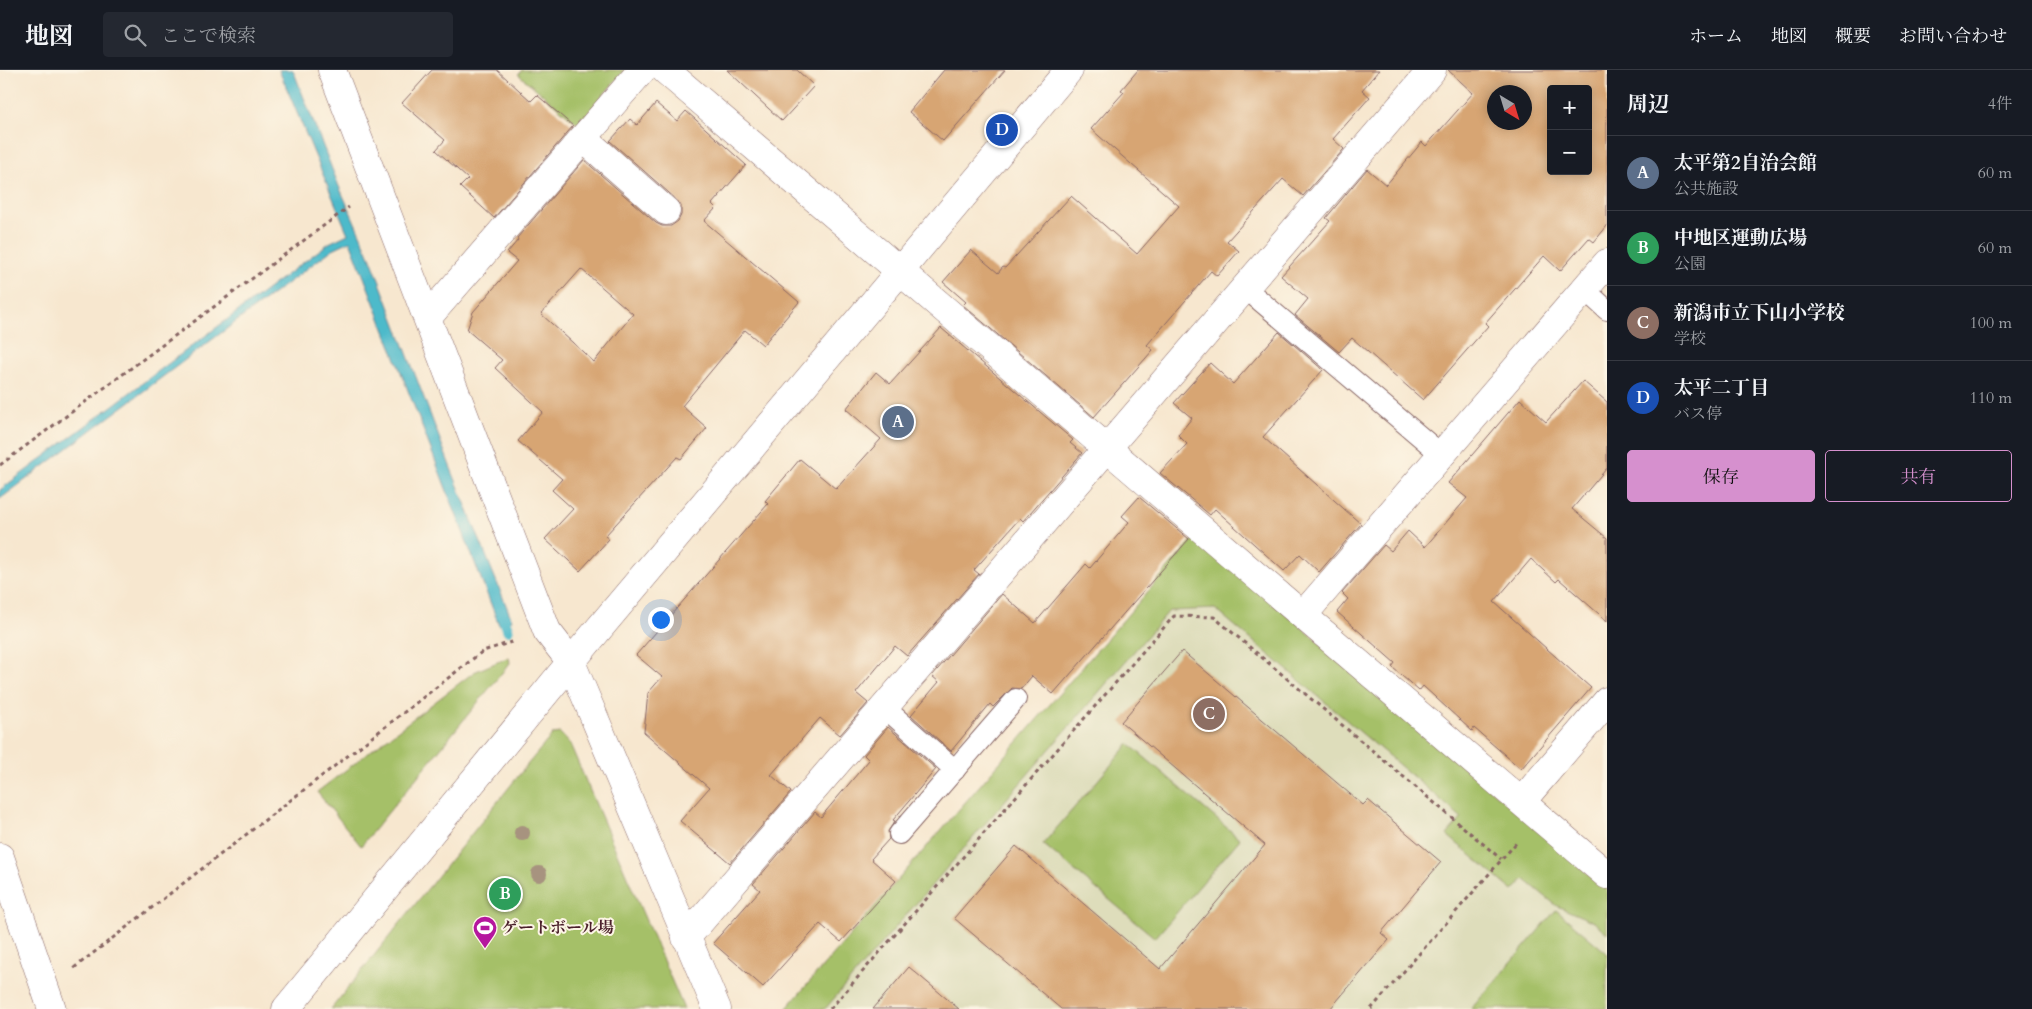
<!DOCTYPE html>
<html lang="ja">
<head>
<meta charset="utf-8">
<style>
  :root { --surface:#171b24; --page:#242831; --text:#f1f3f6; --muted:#9ea1a6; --line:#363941; --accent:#d690ce }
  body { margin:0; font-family:Cardo,"Noto Serif JP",serif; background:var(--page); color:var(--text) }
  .controls { position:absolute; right:15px; top:15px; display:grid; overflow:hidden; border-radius:5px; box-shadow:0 2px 12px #0003 }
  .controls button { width:45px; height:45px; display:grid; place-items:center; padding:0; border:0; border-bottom:1px solid var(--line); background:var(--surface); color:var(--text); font:25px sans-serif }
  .compass { position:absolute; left:1487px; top:15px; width:45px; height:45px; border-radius:50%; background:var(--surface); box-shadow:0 2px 12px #0003; rotate:142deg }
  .you { position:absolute; left:660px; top:549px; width:18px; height:18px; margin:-12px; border:4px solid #fff; border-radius:50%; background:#1a73e8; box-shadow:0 0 0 8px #1a73e833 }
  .badge { display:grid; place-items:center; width:32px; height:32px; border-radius:50%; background:var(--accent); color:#fff; font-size:16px; font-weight:700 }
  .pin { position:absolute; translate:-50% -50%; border:2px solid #fff; box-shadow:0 1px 5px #0006 }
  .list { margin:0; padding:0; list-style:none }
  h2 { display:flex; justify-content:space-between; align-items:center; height:65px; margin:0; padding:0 20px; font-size:21px }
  h2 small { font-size:16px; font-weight:400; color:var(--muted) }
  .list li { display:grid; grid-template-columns:32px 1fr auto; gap:15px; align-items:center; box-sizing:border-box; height:75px; padding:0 20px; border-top:1px solid var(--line) }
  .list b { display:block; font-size:19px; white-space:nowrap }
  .list p { margin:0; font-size:16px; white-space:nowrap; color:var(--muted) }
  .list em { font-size:16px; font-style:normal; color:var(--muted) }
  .actions { display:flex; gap:10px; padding:15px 20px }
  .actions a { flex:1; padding:11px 0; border:1px solid var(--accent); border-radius:5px; text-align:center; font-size:18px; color:var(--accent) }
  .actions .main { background:var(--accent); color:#111 }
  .icon { flex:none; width:28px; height:28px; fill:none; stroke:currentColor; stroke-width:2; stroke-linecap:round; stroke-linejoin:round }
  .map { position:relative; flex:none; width:1607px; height:939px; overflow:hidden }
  header { display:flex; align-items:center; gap:30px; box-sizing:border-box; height:70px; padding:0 25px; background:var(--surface); border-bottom:1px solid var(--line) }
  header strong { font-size:24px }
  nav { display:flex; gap:28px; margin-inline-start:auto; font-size:18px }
  .search { width:350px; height:45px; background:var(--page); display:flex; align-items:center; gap:12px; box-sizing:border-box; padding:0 18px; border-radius:5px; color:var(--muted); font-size:19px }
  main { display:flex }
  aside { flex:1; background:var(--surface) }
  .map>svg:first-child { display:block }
  .built { fill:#deddbb }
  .green { fill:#a5c067; stroke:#787049 }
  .water { fill:#4ebaca; stroke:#4c6c7a }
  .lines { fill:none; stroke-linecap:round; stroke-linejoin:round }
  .stream { stroke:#4ebaca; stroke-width:11 }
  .building { fill:#d7a573; fill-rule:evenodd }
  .lane-casing { stroke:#876564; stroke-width:22 }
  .street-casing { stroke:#876564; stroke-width:29 }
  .secondary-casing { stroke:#876564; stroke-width:29 }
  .path { stroke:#876564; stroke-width:3; stroke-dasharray:4 4; stroke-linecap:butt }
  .lane { stroke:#fff; stroke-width:20 }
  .street { stroke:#fff; stroke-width:28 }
  .secondary { stroke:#fff; stroke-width:28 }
  .tree { fill:#a7937f }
  .labels { text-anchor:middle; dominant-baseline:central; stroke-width:4; stroke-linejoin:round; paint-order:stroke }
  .poi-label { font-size:16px; font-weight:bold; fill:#4a1f2b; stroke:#fcf5e5; text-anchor:start }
</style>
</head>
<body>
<header>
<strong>地図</strong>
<div class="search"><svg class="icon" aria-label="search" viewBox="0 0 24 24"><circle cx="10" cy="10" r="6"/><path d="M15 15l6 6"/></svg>ここで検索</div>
<nav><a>ホーム</a><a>地図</a><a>概要</a><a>お問い合わせ</a></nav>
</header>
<main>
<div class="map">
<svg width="1607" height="939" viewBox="0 0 1607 939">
  <rect width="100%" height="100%" fill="#fcf5e5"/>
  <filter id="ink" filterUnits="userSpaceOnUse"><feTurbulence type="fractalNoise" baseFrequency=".02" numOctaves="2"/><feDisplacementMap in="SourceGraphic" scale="10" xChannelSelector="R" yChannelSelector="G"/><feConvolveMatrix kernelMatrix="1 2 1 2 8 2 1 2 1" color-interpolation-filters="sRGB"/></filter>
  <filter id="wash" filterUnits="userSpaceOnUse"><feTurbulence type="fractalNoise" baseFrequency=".0096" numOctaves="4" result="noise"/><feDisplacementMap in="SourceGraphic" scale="20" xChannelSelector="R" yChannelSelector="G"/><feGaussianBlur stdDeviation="1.12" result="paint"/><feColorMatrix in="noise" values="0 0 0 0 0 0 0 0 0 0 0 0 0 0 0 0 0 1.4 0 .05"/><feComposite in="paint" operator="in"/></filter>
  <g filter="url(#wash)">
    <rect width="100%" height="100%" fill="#f7e7cf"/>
    <path class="built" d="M 1215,539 L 1463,748 L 1447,765 L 1512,821 L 1524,809 L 1557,836 L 1594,852 L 1607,863 L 1607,939 L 825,939 L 1169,541 Z"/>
    <g class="green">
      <path d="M 522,0 L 625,0 L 578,54 L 518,4 Z"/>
      <path d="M 1196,466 L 1607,820 L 1607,863 L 1594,852 L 1557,836 L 1524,809 L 1513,821 L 1447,765 L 1462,748 L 1215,539 L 1169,541 L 825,939 L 786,939 Z"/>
      <path d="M 509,587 L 510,593 L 361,776 L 317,722 L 474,602 Z"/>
      <path d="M 560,663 L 570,674 L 684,939 L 331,939 L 527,695 L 553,664 Z"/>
      <path d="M 1129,674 L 1240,769 L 1155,868 L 1043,774 Z"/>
      <path d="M 1556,840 L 1607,883 L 1607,939 L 1471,939 Z"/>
    </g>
    <path class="water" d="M 279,0 L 293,0 L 338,114 L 371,189 L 450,396 L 512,550 L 499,555 L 350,171 L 333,179 L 0,429 L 0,420 L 329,173 L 348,164 Z"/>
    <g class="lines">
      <path class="stream" d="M 500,538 L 508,560"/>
    </g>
    <g id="blocks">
      <g class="building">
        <path d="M 432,0 L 497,0 L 531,31 L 537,25 L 573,56 L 494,148 L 460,117 L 468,109 L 436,80 L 445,70 L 402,33 Z"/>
        <path d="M 727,0 L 797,0 L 814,16 L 782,51 Z"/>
        <path d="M 944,0 L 1005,0 L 943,71 L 909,42 Z"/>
        <path d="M 1138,0 L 1379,0 L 1362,20 L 1370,27 L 1333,69 L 1344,79 L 1303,126 L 1283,109 L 1227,171 L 1239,181 L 1217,206 L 1211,201 L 1147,275 L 1153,280 L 1094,347 L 963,235 L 966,232 L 943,212 L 971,180 L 998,203 L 1003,197 L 1005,198 L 1071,126 L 1137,184 L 1179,136 L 1091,59 L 1124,22 L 1121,20 Z"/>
        <path d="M 1448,0 L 1607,0 L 1607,156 L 1594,172 L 1589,168 L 1560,201 L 1544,186 L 1485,253 L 1488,256 L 1423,330 L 1352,268 L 1339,282 L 1295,245 L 1308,229 L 1281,206 L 1330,151 L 1326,148 L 1367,99 L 1386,115 L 1422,72 L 1426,76 L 1473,23 ZM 1551,19 L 1588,19 L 1588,101 L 1551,101 ZM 1494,22 L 1524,22 L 1524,52 L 1494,52 Z"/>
        <path d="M 656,33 L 677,51 L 686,41 L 746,95 L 712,134 L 716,138 L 704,151 L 799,232 L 763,275 L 745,260 L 682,336 L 707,358 L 681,389 L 677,387 L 605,466 L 609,469 L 580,501 L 545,469 L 573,439 L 552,420 L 562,409 L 518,371 L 543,342 L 495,298 L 502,290 L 467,260 L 473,242 L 517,191 L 507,183 L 518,170 L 517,168 L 584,90 L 656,153 L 662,156 L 671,156 L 678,151 L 681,145 L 681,136 L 677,130 L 610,71 L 630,49 L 637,55 ZM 581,199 L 633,244 L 594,292 L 541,244 Z"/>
        <path d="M 941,258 L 1073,370 L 1070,373 L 1082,383 L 1023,451 L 1020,448 L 974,500 L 979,504 L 907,586 L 895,576 L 856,623 L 868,633 L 840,665 L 820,648 L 771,705 L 791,722 L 730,793 L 680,751 L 709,718 L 644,662 L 648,623 L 662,607 L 636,585 L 768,434 L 765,431 L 800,389 L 836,419 L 881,369 L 846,339 L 876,302 L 890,314 Z"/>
        <path d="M 1279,262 L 1323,300 L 1263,367 L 1361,454 L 1319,502 L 1300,484 L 1284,501 L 1215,439 L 1210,445 L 1160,403 L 1187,374 L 1178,365 L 1192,348 L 1174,333 L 1210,293 L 1233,314 Z"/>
        <path d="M 1583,311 L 1607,332 L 1607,398 L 1572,439 L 1607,468 L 1607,551 L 1559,509 L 1556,512 L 1531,489 L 1494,532 L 1591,618 L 1521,699 L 1474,658 L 1472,661 L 1423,616 L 1419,621 L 1392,597 L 1395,593 L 1337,542 L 1348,529 L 1342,523 L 1384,475 L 1391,481 L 1408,461 L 1425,477 L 1467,428 L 1448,413 L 1520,329 L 1546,352 Z"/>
        <path d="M 1139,427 L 1189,469 L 1053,624 L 1032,606 L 1021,619 L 1012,618 L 993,637 L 990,634 L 951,681 L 911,645 L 939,612 L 932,606 L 1002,524 L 1035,553 L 1086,494 L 1090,498 L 1129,452 L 1122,446 Z"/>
        <path d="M 1182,581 L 1363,735 L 1368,730 L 1441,792 L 1381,863 L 1389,870 L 1330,939 L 1061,939 L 954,848 L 1016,776 L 1160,899 L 1265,775 L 1121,652 Z"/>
        <path d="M 888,657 L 936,699 L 893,750 L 895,751 L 888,761 L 889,769 L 871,789 L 896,811 L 841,872 L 820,854 L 763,917 L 713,873 L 760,820 L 753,814 L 815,742 L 821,747 L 869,690 L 864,685 Z"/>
        <path d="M 909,897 L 959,939 L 873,939 Z"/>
      </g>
    </g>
  </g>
  <g filter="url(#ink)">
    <use href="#blocks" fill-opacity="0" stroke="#876564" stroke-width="1"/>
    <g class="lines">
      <defs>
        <g id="lane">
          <path d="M 1245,218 L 1442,385"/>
          <path d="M 1584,219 L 1607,240"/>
          <path d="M 885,638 L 955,700"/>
          <path d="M 899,764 L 1016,629"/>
        </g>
        <g id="street">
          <path d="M 332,0 L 547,561 L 571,592"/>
          <path d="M 665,0 C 977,270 1294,536 1607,805"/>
          <path d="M 584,69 L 666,141"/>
          <path d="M 428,247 L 642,0"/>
          <path d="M 1303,545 L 1607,193"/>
          <path d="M 1522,731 L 1607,631"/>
          <path d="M 0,787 L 52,939"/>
          <path d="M 686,868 L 1432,0"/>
        </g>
        <g id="secondary">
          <path d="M 571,592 L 717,939"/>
          <path d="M 286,939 L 571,592 L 1069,0"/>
        </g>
      </defs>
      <use href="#lane" class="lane-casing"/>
      <use href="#street" class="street-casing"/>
      <use href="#secondary" class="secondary-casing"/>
      <g class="path">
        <path d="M 0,395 L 349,137"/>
        <path d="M 74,898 L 483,581 L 515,571"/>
        <path d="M 830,939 L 1174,546 L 1214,547 L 1501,789"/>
        <path d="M 1371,939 L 1517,772"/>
      </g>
      <use href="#lane" class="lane"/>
      <use href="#street" class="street"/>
      <use href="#secondary" class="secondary"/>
    </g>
    <g class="tree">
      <circle cx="522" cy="763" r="8"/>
      <circle cx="539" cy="804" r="8"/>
    </g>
  </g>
  <defs>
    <symbol id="stadium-pin" viewBox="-11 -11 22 30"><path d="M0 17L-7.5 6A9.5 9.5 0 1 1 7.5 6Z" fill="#b5179e" stroke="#fcf5e5"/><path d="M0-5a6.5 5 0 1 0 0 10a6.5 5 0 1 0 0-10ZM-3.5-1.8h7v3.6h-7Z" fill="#fff"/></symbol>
  </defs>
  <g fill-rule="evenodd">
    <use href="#stadium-pin" x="471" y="844" width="28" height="38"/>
  </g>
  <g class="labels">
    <g class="poi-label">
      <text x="502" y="858">ゲートボール場</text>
    </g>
  </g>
</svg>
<div class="controls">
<button>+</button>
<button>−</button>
</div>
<svg class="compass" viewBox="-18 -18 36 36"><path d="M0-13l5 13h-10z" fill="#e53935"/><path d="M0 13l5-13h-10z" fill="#9ea1a6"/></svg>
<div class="you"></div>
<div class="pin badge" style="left:898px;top:352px;background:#5c6f8a">A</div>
<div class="pin badge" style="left:505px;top:824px;background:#2e9e5b">B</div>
<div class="pin badge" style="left:1209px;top:644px;background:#8d6e63">C</div>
<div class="pin badge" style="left:1002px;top:60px;background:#1a4fb4">D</div>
</div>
<aside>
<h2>周辺<small>4件</small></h2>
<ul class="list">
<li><span class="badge" style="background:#5c6f8a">A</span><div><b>太平第2自治会館</b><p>公共施設</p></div><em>60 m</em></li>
<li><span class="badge" style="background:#2e9e5b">B</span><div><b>中地区運動広場</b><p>公園</p></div><em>60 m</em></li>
<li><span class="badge" style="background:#8d6e63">C</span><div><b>新潟市立下山小学校</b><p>学校</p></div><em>100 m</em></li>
<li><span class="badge" style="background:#1a4fb4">D</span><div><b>太平二丁目</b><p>バス停</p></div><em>110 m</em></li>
</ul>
<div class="actions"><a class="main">保存</a><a>共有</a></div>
</aside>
</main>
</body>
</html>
